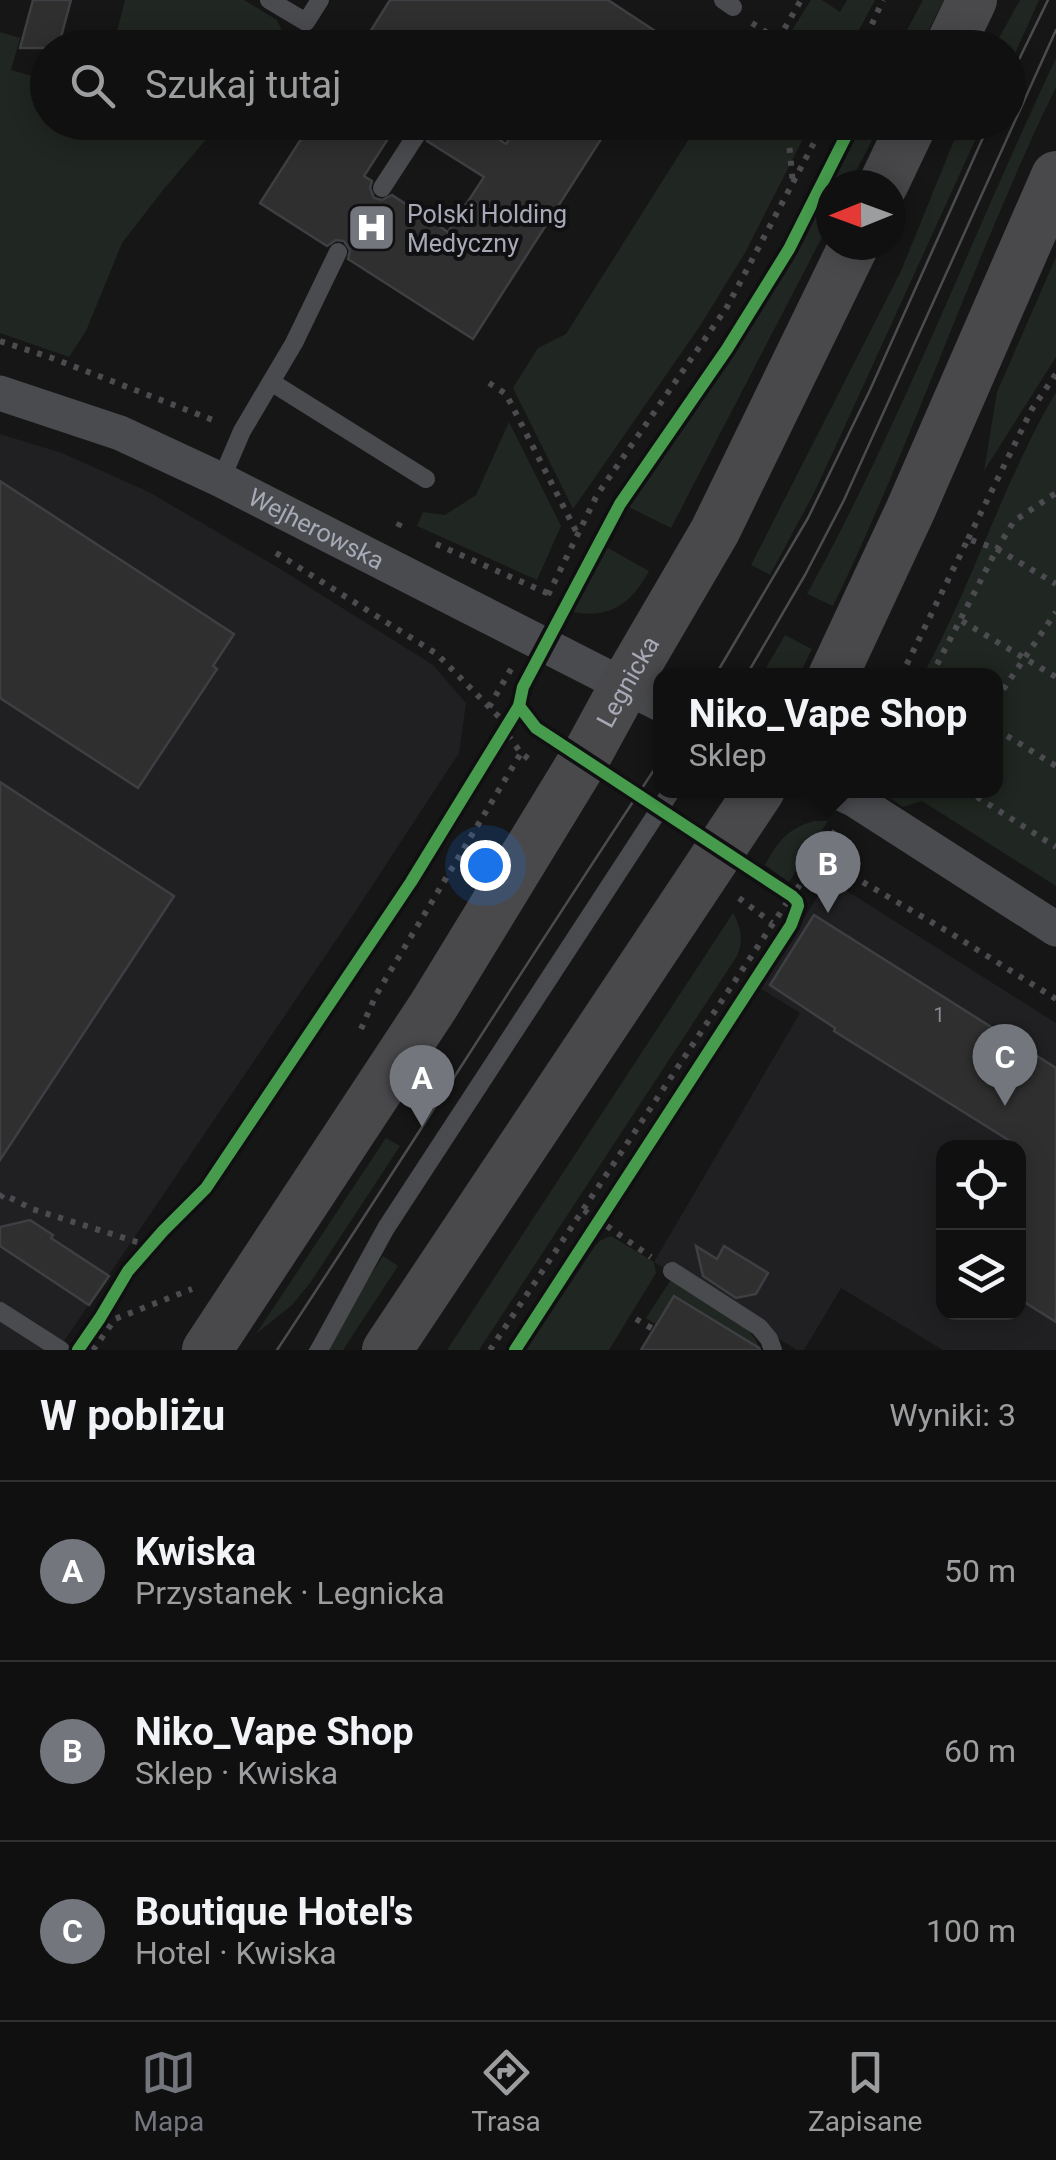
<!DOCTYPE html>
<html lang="pl">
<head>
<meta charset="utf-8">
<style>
  :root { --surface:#101010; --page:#1e1e1e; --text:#f1f3f6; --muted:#9c9d9f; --line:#303030; --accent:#74767e }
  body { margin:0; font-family:Roboto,sans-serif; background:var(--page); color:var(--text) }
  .controls { position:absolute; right:30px; bottom:30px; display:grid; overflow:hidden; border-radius:20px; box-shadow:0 5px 25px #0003 }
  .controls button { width:90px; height:90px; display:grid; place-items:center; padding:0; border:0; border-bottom:2px solid var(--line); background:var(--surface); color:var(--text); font:50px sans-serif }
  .compass { position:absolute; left:816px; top:170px; width:90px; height:90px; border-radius:50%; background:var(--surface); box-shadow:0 5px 25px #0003; rotate:269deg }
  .you { position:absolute; left:485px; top:865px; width:35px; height:35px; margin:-25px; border:8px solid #fff; border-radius:50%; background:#1a73e8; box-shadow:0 0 0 15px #1a73e833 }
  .badge { display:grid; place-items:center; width:65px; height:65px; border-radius:50%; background:var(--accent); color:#fff; font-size:32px; font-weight:700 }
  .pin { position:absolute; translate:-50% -82px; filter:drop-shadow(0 2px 5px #0008) }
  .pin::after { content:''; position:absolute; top:52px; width:35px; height:30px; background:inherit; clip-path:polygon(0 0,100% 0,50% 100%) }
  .popup { position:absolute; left:653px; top:668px; width:350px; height:130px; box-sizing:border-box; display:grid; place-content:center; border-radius:20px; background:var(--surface); filter:drop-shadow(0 2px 8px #0005); font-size:32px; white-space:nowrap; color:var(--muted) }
  .popup b { font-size:38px; color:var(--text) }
  .popup::after { content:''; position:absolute; left:50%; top:100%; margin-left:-20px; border:20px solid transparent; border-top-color:var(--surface) }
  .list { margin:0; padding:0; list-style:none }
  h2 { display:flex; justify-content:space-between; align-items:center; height:130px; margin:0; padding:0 40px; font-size:42px }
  h2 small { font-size:32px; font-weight:400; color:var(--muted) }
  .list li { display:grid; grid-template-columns:65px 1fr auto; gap:30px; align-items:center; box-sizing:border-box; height:180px; padding:0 40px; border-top:2px solid var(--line) }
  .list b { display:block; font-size:38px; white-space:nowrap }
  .list p { margin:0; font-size:32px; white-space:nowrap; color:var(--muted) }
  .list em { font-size:32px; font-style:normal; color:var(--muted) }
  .icon { flex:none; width:55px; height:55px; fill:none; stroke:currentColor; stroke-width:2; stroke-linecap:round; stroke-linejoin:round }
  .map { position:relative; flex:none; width:1056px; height:1350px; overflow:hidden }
  .search { position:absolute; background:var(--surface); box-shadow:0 5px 25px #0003; left:30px; right:30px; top:30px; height:110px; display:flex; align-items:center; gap:25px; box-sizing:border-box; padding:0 35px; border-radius:55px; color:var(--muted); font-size:38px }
  .sheet { height:670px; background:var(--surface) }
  nav { display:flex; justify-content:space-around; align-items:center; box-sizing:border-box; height:140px; border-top:2px solid var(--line); background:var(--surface); font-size:28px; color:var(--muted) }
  nav a { display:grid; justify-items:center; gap:5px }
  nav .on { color:var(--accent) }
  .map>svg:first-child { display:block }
  .built { fill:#202022; fill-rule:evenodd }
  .green { fill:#202621 }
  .building { fill:#2f2f30; stroke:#3e3f42; stroke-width:2.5 }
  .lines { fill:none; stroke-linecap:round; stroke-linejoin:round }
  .path { stroke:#4c4c50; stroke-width:6; stroke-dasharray:5 8; stroke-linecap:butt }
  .service { stroke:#4a4b4e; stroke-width:18 }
  .minor { stroke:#4a4b4e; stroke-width:35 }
  .secondary { stroke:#49494c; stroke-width:50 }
  .tram { stroke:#4b4c4f; stroke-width:2.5 }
  .cycleway-casing { stroke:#101012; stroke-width:19 }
  .cycleway { stroke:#469c4c; stroke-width:12 }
  .labels { text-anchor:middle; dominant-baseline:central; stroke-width:8; stroke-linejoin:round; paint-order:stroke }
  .number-label { font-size:20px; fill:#898b94 }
  .poi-label { font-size:25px; fill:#a7aab6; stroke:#101012; text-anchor:start }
  .street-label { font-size:25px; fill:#a7aab6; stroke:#101012 }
</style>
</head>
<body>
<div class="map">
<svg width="1056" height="1350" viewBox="0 0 1056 1350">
  <rect width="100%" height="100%" fill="#161616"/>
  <g class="built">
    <path d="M 0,434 L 62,453 L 149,492 L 277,567 L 433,665 L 466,703 L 459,753 L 353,915 L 58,1350 L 0,1350 Z"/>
    <path d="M 828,879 L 1056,1023 L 1056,1350 L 943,1350 L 841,1288 L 804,1350 L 797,1350 L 654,1262 L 800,1013 L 761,989 ZM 944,1148 L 1018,1148 L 1018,1312 L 944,1312 Z"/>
  </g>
  <g class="green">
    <path d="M 125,0 L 244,0 L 277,20 L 284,35 L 278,47 L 113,47 Z"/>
    <path d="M 811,0 L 822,0 L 840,12 L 847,0 L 875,0 L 850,47 L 809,47 L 789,35 Z"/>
    <path d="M 923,0 L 944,0 L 920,47 L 898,47 Z"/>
    <path d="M 1020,0 L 1039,0 L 1009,67 L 1008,48 L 994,47 Z"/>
    <path d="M 0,32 L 20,38 L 11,70 L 47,80 L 48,122 L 220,123 L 163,190 L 122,243 L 86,331 L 69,357 L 0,333 Z"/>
    <path d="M 1056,58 L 1056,87 C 974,256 915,437 833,606 L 807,594 C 902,421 972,236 1056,58 Z"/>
    <path d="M 699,123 L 811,123 L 746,251 L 700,326 L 573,509 L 513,388 L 538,348 L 566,334 Z"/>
    <path d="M 860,123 L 881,123 L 849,185 L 831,185 L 831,220 L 671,528 L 627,506 L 729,358 L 798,248 Z"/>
    <path d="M 961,123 L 983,123 L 839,439 L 814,493 L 770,575 L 751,565 L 901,271 Z"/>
    <path d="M 1056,257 L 1056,357 L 984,471 L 997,392 Z"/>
    <path d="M 1056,392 L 1056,886 L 922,801 L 903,807 L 880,791 L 996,790 L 996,676 L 923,675 C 973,583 1003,482 1056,392 Z"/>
    <path d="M 509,422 L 561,526 L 537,580 L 417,526 L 423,512 L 445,515 L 476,495 Z"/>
    <path d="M 606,547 L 649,571 C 632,603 610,619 573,612 Z"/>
    <path d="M 785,635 L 812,649 L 799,675 L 762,675 Z"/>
    <path d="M 814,821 L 828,821 L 789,882 L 765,865 C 778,841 787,829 814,821 Z"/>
    <path d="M 733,913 C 741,929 744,939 737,956 L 479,1350 L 447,1350 Z"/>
    <path d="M 386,1138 L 400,1146 L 310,1283 L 292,1305 L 256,1334 Z"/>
    <path d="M 611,1236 L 654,1262 L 656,1273 L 609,1350 L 526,1350 L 595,1246 L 601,1240 Z"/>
    <path d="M 383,1256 L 398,1266 L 343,1350 L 328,1350 L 347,1312 Z"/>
    <path d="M 678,1280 C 708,1299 746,1315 761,1350 L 733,1350 L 741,1336 L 674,1295 L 655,1324 L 646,1318 L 670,1281 Z"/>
  </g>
  <g class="building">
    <path d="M 33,0 L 71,0 L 58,48 L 20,48 Z"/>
    <path d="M 390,0 L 608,0 L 681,48 L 360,48 Z"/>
    <path d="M 312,122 L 412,122 L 406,128 L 398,123 L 364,176 L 372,181 L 370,188 L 374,198 L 382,200 L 392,195 L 448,232 L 484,177 L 427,141 L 428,129 L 421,122 L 472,122 L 506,144 L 520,122 L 612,122 L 473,339 L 348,259 L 350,250 L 344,241 L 336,240 L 327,246 L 260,203 Z"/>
    <path d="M 0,481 L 234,634 L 213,666 L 217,669 L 138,788 L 0,698 Z"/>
    <path d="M 0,782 L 174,896 L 0,1160 Z"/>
    <path d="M 814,915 L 1056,1068 L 1056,1322 L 1018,1298 L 1018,1146 L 834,1031 L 835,1028 L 770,985 Z"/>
    <path d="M 30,1220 L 53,1235 L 51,1238 L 109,1276 L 89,1305 L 0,1246 L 0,1227 Z"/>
    <path d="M 696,1246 L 717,1259 L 724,1246 L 768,1273 L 756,1294 L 736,1298 L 703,1276 Z"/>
    <path d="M 674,1296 L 759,1348 L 760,1350 L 641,1350 Z"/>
  </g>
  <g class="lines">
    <g class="path">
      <path d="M 752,23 L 778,40 L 779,48"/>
      <path d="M 788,48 L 778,40 L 801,0"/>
      <path d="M 861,48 L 883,0"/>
      <path d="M 787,122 L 793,184"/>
      <path d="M 0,341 L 52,358 L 218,422"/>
      <path d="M 489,383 L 506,394 L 578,535"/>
      <path d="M 398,527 L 403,517"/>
      <path d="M 968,539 L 1032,409 L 1056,374"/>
      <path d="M 436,544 L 549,594"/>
      <path d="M 276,553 L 437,654 L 502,720 L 510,738 L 521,753 L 530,760"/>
      <path d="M 548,595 L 597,495 L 727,307 L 825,122"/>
      <path d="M 962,621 L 1056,677"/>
      <path d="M 901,676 L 968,539 L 997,549 L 1014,521 L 1056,493"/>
      <path d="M 931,676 L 997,549 L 1056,584"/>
      <path d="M 996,700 L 1056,612"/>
      <path d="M 489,707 L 511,669"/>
      <path d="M 996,729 L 1056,766"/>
      <path d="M 966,790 L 1056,847"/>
      <path d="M 818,856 L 952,934 L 1056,999"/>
      <path d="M 797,889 L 835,831"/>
      <path d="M 739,898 L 772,923"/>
      <path d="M 361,1029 L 376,995 L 521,753"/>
      <path d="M 0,1198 L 3,1194 L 32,1209 L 150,1246"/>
      <path d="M 584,1210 L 594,1218"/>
      <path d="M 607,1226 L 651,1257"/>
      <path d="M 636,1319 L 653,1329"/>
      <path d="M 93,1350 L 115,1319 L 192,1289"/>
      <path d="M 490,1350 L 788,901"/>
    </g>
    <g class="service">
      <path d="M 269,0 L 306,22 L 320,0"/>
      <path d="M 723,0 L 733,7"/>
      <path d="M 382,188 L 417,134"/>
      <path d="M 271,382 L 426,479"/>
      <path d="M 221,480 L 242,431 L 294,343 L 338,252"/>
      <path d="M 672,1271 L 759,1327 L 769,1339 L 773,1350"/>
      <path d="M 0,1311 L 61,1350"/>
      <path d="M 319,1350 L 386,1228 L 672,790"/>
    </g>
    <g class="minor">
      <path id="s1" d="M 0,393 L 120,433 L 221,480 L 660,704"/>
      <path d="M 834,790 L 855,800 L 1056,929"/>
    </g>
    <g class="secondary">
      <path d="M 949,48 L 972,0"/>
      <path d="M 883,185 L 913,122"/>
      <path d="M 833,676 L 910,511 L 1056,176"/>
      <path id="s2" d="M 207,1350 L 434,1005 L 589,751 L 625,685 L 715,531 L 854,245"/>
      <path d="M 387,1350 L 760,790"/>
    </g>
    <g class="tram">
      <path d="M 1008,82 L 1048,0"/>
      <path d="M 715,676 L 808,518 L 870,390 L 990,122"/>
      <path d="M 746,676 L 805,575 L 844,500 L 1056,30"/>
      <path d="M 277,1350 C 406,1155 530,956 660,761"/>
      <path d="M 310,1350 L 471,1104 L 642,834 L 673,790"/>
    </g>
    <defs>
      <g id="cycleway">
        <path d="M 78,1350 L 100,1318 L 128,1271 L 163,1231 L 206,1188 L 411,882 L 519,706 L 523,687 L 620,504 L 727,349 L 789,249 L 853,122"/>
        <path d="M 515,1350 L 791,925 L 798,906 L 797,901 L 792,896 L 536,728 L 519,706"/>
      </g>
    </defs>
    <use href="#cycleway" class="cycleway-casing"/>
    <use href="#cycleway" class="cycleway"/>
  </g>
  <defs>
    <symbol id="hospital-square" viewBox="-11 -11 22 22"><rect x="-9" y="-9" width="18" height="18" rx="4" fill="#74767e" stroke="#101012"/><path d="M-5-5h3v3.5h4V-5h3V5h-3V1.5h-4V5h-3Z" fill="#fff"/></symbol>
  </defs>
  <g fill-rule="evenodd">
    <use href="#hospital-square" x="344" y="200" width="55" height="55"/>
  </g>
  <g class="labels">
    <g class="number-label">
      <text x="939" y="1015">1</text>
    </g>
    <g class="poi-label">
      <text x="407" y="214">Polski Holding<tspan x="407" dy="29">Medyczny</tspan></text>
    </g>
    <g class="street-label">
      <text stroke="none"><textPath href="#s1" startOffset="345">Wejherowska</textPath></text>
      <text stroke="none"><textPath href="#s2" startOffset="790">Legnicka</textPath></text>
    </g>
  </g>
</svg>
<div class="controls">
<button><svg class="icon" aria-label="locate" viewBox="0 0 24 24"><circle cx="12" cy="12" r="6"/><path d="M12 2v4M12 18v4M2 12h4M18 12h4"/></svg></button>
<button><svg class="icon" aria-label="layers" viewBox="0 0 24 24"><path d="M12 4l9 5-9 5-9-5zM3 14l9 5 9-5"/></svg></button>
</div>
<svg class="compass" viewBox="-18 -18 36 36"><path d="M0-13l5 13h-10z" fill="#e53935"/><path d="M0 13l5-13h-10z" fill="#9c9d9f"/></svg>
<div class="you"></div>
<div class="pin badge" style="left:422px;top:1127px">A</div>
<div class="pin badge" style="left:828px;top:913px">B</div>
<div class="popup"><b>Niko_Vape Shop</b>Sklep</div>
<div class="pin badge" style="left:1005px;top:1106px">C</div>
<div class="search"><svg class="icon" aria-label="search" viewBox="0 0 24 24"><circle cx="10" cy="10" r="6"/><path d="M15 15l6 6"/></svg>Szukaj tutaj</div>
</div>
<section class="sheet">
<h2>W pobliżu<small>Wyniki: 3</small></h2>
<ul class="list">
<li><span class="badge">A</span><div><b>Kwiska</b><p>Przystanek · Legnicka</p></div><em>50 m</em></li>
<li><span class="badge">B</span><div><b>Niko_Vape Shop</b><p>Sklep · Kwiska</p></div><em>60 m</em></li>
<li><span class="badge">C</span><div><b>Boutique Hotel's</b><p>Hotel · Kwiska</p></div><em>100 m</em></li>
</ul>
</section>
<nav>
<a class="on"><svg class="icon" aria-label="map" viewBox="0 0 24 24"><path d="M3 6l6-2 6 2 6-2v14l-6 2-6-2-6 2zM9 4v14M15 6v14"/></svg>Mapa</a>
<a><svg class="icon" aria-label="directions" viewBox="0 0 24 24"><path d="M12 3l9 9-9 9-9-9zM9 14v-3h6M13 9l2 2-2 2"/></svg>Trasa</a>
<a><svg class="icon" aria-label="saved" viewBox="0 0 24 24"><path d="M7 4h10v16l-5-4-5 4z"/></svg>Zapisane</a>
</nav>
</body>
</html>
